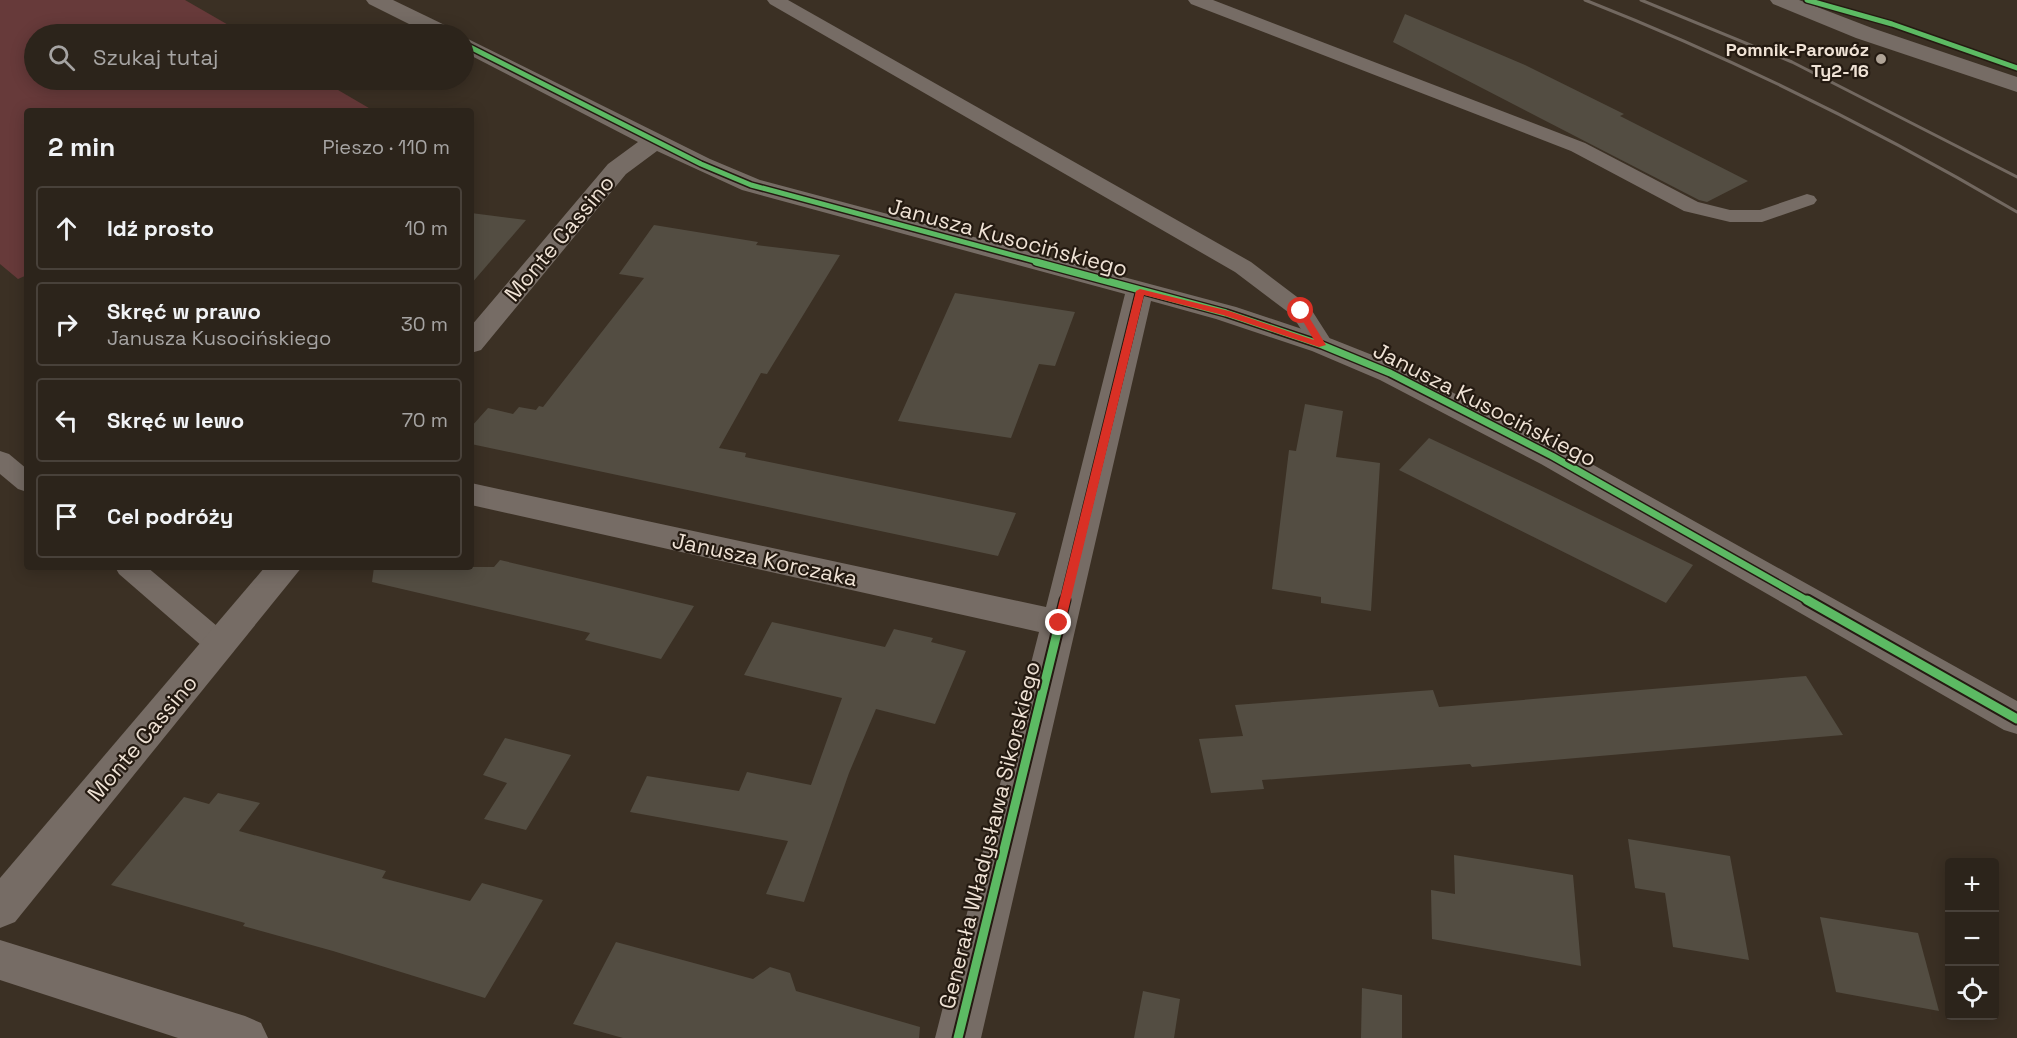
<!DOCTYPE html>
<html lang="pl">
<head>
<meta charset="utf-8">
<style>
  :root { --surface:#2c241b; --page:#342c24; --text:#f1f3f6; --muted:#a6a4a3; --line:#48413a }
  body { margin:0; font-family:"Space Grotesk",sans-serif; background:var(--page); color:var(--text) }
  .controls { position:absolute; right:18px; bottom:18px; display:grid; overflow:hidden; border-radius:6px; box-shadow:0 3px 15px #0003 }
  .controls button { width:54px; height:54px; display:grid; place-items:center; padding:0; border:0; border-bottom:2px solid var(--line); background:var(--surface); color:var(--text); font:30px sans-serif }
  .stop { position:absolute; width:18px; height:18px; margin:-14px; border:4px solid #d93025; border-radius:50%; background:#fff }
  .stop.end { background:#d93025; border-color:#fff; box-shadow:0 2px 6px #0008 }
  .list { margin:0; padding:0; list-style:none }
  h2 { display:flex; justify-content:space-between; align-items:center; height:78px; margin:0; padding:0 24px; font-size:26px }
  h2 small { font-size:20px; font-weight:400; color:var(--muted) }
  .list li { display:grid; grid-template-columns:39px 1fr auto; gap:18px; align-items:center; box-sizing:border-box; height:84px; margin:0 12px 12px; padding:0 12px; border:2px solid var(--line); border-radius:6px }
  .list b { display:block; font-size:22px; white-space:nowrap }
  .list p { margin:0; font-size:20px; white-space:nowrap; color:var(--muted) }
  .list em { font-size:20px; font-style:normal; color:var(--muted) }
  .icon { flex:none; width:33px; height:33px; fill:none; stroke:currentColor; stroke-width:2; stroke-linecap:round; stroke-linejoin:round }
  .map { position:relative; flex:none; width:2017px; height:1038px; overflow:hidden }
  .search { position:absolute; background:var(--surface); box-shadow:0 3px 15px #0003; left:24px; top:24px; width:450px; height:66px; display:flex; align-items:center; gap:15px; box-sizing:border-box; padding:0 21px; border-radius:33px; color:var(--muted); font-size:22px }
  .panel { position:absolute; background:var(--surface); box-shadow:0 3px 15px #0003; left:24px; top:108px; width:450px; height:462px; border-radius:6px }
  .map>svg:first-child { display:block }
  .green { fill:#673a3a }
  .building { fill:#534d42 }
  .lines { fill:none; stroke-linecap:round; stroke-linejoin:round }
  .lane { fill:#766c65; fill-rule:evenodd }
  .street { fill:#766c65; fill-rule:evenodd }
  .rail { stroke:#726860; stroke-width:3 }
  .cycleway-far2-casing { stroke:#241a11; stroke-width:8 }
  .cycleway-far1-casing { stroke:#241a11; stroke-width:10 }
  .cycleway-casing { stroke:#241a11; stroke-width:13 }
  .cycleway-far2 { stroke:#5cba63; stroke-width:5 }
  .cycleway-far1 { stroke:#5cba63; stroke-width:7 }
  .cycleway { stroke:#5cba63; stroke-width:9 }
  .route { fill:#d93025 }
  .poi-dot { fill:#b0a497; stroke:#241a11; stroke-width:2 }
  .labels { text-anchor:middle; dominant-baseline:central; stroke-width:4.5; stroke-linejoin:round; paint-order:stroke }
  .far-poi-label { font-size:18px; font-weight:bold; fill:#efe2d5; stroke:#241a11; text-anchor:end }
  .street-label { font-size:22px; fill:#efe2d5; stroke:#241a11 }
</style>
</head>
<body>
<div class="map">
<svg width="2017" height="1038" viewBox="0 0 2017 1038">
  <rect width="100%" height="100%" fill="#3b3024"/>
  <path class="green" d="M 0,0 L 185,0 L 244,34 L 34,34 L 34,80 L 321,80 L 374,111 L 27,111 L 27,275 L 18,279 L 0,264 Z"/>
  <g class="building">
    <path d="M 1405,14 L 1525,65 L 1624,114 L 1620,116 L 1748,181 L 1707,202 L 1699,200 L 1393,42 Z"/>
    <path d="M 471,213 L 526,220 L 471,284 Z"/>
    <path d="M 654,225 L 758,242 L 756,245 L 840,255 L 767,374 L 761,373 L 719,448 L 746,453 L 745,457 L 1016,513 L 998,556 L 471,444 L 471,427 L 488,408 L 513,414 L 519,407 L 536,410 L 539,406 L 543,407 L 644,278 L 619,274 Z"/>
    <path d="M 955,293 L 1075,312 L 1055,366 L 1039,364 L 1011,438 L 898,421 Z"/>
    <path d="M 1305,404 L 1343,411 L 1336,457 L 1380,463 L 1371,611 L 1321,603 L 1321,597 L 1272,589 L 1289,450 L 1296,451 Z"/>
    <path d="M 1429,438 L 1544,492 L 1693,565 L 1666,603 L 1399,470 Z"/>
    <path d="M 500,560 L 598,583 L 694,606 L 661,659 L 585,640 L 590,633 L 372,582 L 374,567 L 494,567 Z"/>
    <path d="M 772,622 L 885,647 L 894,629 L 933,638 L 931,642 L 966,651 L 935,724 L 876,709 L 849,773 L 804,902 L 766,894 L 788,841 L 630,812 L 647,776 L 739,791 L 747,772 L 811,785 L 842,698 L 744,675 Z"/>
    <path d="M 1806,676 L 1843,735 L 1472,767 L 1470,764 L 1262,780 L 1264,789 L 1211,793 L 1199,739 L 1243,736 L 1235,705 L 1433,690 L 1439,707 Z"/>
    <path d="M 505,738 L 571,755 L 526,830 L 484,819 L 507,783 L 483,775 Z"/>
    <path d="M 218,793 L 260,803 L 239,831 L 386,871 L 382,878 L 470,901 L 482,883 L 543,900 L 485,998 L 333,951 L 243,926 L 245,923 L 111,885 L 184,797 L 209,804 Z"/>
    <path d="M 1628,839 L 1730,856 L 1749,960 L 1673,947 L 1665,893 L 1635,888 Z"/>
    <path d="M 1454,855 L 1573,875 L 1581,966 L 1432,939 L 1431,890 L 1455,894 Z"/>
    <path d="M 1820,917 L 1918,933 L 1939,1011 L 1836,992 Z"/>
    <path d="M 616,942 L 753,979 L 770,967 L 790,973 L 796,991 L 920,1027 L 919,1038 L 623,1038 L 573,1024 Z"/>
    <path d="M 1362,988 L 1402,995 L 1402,1038 L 1361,1038 Z"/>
    <path d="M 1143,991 L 1180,999 L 1174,1038 L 1134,1038 Z"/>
  </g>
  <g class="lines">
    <g class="lane">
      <path d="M 767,0 L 788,0 L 1251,262 L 1309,306 L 1334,345 L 1330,350 L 1322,352 L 1314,350 L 1292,315 L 1235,272 L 770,4 Z"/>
      <path d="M 1188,0 L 1213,0 L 1585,143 L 1698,202 L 1730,210 L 1760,210 L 1807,194 L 1814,196 L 1817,200 L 1814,204 L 1762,222 L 1730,222 L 1684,211 L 1571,151 L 1191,4 Z"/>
      <path d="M 0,451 L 9,454 L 27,469 L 27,492 L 18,489 L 0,474 Z"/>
      <path d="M 115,567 L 147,567 L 230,637 L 235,645 L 230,653 L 220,656 L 210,653 L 119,574 Z"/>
    </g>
    <g class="street">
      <path d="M 366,0 L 393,0 L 453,29 L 456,34 L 429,34 L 369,4 Z"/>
      <path d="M 1770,0 L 1799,0 L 1872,28 L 2017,77 L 2017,92 L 1856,38 L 1773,4 Z"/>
      <path d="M 464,37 L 710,159 L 760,180 L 1236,307 L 1332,339 L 1400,366 L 1563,448 L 2017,701 L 2017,734 L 2004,730 L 1541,464 L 1380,380 L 1312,351 L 1216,319 L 1151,301 L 981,1038 L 935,1038 L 1039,632 L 471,505 L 471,483 L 1046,607 L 1125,294 L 742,190 L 657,151 L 626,174 L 481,350 L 471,353 L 471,326 L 608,164 L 638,142 L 464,52 Z"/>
      <path d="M 265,567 L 302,567 L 15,922 L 0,928 L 0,878 Z"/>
      <path d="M 0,940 L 245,1016 L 261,1023 L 268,1038 L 178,1038 L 0,980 Z"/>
    </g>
    <g class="rail">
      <path d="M 1585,0 C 1735,59 1878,130 2017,212"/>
      <path d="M 1641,0 L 1792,62 L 2017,177"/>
    </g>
    <defs>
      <g id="cycleway-far2">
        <path d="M 1807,0 L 1892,24 L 2017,68"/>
        <path d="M 464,44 L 701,164 L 751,185 L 1042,263"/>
      </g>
      <g id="cycleway-far1">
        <path d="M 1036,262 L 1226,313 L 1322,345 L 1390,373 L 1552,456 L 1810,602"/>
        <path d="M 1064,602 L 1140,291"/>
      </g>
      <g id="cycleway">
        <path d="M 1807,600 L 2017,719"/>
        <path d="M 958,1038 L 1065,600"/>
      </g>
    </defs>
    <use href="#cycleway-far2" class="cycleway-far2-casing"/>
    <use href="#cycleway-far1" class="cycleway-far1-casing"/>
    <use href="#cycleway" class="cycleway-casing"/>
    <use href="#cycleway-far2" class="cycleway-far2"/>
    <use href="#cycleway-far1" class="cycleway-far1"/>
    <use href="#cycleway" class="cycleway"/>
  </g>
  <path class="route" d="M 1140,289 L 1229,311 L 1314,340 L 1297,311 L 1304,309 L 1326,345 L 1319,347 L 1223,315 L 1144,295 L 1065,623 L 1059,627 L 1054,623 L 1136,291 Z"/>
  <circle class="poi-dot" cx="1881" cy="59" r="6"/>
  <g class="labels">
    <g class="far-poi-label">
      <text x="1869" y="49">Pomnik-Parowóz<tspan x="1869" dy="21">Ty2-16</tspan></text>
    </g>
    <g class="street-label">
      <text transform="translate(1008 237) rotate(15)">Janusza Kusocińskiego</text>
      <text transform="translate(559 238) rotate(-50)">Monte Cassino</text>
      <text transform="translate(1485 404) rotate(27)">Janusza Kusocińskiego</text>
      <text transform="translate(765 559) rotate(12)">Janusza Korczaka</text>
      <text transform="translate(142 738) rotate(-50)">Monte Cassino</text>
      <text transform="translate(989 835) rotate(-76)">Generała Władysława Sikorskiego</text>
    </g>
  </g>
</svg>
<div class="controls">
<button>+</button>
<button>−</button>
<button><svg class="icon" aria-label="locate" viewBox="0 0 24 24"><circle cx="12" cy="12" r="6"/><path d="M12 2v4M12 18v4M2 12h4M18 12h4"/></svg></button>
</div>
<div class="stop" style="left:1301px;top:311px"></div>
<div class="stop end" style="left:1059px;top:623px"></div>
<div class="search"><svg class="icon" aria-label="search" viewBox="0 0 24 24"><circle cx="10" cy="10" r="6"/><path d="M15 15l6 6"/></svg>Szukaj tutaj</div>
<section class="panel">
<h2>2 min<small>Pieszo · 110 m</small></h2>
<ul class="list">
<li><svg class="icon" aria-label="ahead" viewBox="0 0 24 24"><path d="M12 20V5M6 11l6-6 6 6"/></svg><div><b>Idź prosto</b></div><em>10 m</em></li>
<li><svg class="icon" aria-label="right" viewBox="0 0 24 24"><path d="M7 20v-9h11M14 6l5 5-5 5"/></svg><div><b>Skręć w prawo</b><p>Janusza Kusocińskiego</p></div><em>30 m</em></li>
<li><svg class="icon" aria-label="left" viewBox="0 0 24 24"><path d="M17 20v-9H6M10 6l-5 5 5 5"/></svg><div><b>Skręć w lewo</b></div><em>70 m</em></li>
<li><svg class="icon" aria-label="arrive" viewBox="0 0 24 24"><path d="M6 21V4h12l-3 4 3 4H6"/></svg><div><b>Cel podróży</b></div></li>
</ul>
</section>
</div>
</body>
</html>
